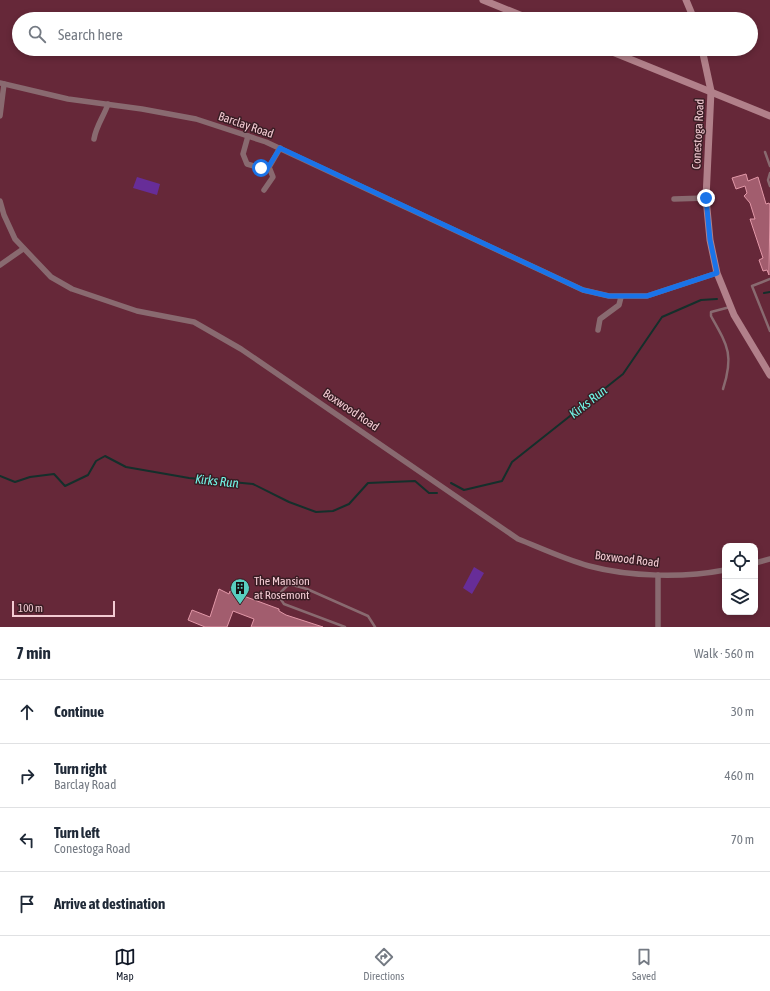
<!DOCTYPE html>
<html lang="en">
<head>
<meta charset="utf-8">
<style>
  :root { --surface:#fff; --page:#f6f6f7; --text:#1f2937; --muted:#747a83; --line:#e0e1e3; --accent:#111827 }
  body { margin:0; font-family:"Asap Condensed",sans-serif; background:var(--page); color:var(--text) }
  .controls { position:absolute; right:12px; bottom:12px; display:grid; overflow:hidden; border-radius:8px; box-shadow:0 2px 6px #0003 }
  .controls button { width:36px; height:36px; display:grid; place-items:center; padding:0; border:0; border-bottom:1px solid var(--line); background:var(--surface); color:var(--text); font:20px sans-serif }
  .scale { position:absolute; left:12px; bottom:10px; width:103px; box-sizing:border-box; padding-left:4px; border:2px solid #f3cbd3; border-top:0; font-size:11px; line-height:14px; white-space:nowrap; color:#f3cbd3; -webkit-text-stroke:3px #391d24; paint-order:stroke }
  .stop { position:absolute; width:12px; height:12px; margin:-9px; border:3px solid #1a73e8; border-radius:50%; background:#fff }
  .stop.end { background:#1a73e8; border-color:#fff; box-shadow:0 1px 4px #0008 }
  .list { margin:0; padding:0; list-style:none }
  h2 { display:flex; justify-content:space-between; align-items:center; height:52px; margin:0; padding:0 16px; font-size:17px }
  h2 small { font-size:13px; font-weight:400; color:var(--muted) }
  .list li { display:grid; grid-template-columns:26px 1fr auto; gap:12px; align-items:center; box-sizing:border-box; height:64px; padding:0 16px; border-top:1px solid var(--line) }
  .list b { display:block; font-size:15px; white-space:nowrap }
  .list p { margin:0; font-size:13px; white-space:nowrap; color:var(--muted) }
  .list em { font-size:13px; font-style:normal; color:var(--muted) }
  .icon { flex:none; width:22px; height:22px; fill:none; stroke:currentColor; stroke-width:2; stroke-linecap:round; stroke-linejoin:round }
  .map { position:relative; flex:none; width:770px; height:627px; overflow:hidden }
  .search { position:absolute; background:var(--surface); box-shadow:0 2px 6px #0003; left:12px; right:12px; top:12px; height:44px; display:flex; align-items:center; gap:10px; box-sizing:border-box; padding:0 14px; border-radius:22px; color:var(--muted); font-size:15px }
  .sheet { height:308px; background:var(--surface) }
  nav { display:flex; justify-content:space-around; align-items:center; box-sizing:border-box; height:56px; border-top:1px solid var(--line); background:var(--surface); font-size:11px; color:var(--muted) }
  nav a { display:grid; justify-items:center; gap:2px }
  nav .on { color:var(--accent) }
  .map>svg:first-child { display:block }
  .green { fill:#672d98 }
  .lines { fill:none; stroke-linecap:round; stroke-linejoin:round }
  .stream { stroke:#142f2b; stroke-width:2 }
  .building { fill:#a25d6e; stroke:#e298a8 }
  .lane { stroke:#896a70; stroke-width:2.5 }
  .street { stroke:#896a70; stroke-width:5.5 }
  .secondary { stroke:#b1808a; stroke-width:7 }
  .route { stroke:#1a73e8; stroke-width:5 }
  .labels { text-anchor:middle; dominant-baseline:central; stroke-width:3; stroke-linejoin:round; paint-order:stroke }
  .street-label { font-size:12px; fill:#f3cbd3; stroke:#391d24 }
  .poi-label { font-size:12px; fill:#f3cbd3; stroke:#391d24; text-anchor:start }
  .water-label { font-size:13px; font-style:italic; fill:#71f5e6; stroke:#391d24 }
</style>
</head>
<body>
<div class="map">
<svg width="770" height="627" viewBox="0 0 770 627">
  <rect width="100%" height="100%" fill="#662839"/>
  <g class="green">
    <path d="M 137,177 L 160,184 L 157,195 L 133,188 Z"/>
    <path d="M 474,567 L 484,573 L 472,594 L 463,588 Z"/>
  </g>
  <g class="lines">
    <g class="stream">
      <path d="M 764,293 L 770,292"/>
      <path d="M 0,476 L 15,482 L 30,477 L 54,474 L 65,486 L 88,475 L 96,461 L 105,456 L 126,467 L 189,478 L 253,484 L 289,502 L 316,512 L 333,511 L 349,504 L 368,483 L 415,481 L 429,493 L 437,493"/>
      <path d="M 451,483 L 464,490 L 502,481 L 512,462 L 623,374 L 662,317 L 701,300 L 717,299"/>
    </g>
  </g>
  <g class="building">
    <path d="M 746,174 L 748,181 L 758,177 L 766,204 L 769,203 L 770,205 L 769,275 L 767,270 L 763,271 L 759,260 L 763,258 L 750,219 L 755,219 L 750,203 L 744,196 L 747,193 L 745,186 L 736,189 L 732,178 Z"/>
    <path d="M 219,589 L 229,594 L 230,591 L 279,609 L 279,611 L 286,615 L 323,627 L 251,627 L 254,619 L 233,611 L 227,627 L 205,627 L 188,620 L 192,610 L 210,617 Z"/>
  </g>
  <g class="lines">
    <g class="lane">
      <path d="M 765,152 L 770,166"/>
      <path d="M 770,173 L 768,180 L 770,186"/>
      <path d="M 770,279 L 752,286 L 770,331"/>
      <path d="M 723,389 C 734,355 728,346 711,316 L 711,312 L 730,307"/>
      <path d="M 345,627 L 284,604 L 280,598 L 281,592 L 289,584 L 307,589 L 368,616 L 375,627"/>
    </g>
    <g class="street">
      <path d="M 0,83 L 68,99 L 142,109 L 196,119 L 266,142 L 583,290 L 609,296 L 647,296 L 717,273"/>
      <path d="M 0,116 L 4,84"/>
      <path d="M 248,136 L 243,154 L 247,164 L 261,168 L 269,167 L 280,148"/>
      <path d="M 94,139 C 96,126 104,116 108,104"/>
      <path d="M 264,190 L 273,177 L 269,167"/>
      <path d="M 674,199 L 706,198"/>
      <path d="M 0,201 L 4,215 L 15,239 L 51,277 L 72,289 L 137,311 L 194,322 L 241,349 L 518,539 C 541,548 564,559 589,566 C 630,577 684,578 725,570"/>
      <path d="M 0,265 L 23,249"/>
      <path d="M 598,330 L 600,319 L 619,305 L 621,297"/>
      <path d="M 755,563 L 770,559"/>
      <path d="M 658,575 L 658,627"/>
    </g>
    <g class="secondary">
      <path d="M 483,0 L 530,19"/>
      <path d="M 686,0 L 694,19"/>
      <path d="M 605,49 L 770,116"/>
      <path d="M 702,49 L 711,91 L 706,198 L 710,240 L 717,273 L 734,315 L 770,375"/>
    </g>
  </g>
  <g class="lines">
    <path class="route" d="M 261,168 L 269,166 L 280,148 L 583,290 L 609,296 L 647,296 L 717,273 L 710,240 L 706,198"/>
  </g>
  <defs>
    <symbol id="building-pin" viewBox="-11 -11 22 30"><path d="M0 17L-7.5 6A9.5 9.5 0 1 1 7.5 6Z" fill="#58cec0" stroke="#391d24"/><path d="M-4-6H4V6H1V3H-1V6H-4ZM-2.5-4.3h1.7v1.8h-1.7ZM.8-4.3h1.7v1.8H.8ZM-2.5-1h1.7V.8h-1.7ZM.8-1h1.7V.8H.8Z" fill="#111"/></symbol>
  </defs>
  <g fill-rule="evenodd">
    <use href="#building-pin" x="229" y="577" width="22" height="30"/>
  </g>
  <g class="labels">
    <g class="street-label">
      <text transform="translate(246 125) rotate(19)">Barclay Road</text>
      <text transform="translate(698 134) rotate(-87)">Conestoga Road</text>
      <text transform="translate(351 410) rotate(34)">Boxwood Road</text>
      <text transform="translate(627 559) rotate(7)">Boxwood Road</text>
    </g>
    <g class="poi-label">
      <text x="254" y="581">The Mansion<tspan x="254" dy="14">at Rosemont</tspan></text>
    </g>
    <g class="water-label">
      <text transform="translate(588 402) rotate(-38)">Kirks Run</text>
      <text transform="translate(217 481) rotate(6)">Kirks Run</text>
    </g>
  </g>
</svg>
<div class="controls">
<button><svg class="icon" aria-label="locate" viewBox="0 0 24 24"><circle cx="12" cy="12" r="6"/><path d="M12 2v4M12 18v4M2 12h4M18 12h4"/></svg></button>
<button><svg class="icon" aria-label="layers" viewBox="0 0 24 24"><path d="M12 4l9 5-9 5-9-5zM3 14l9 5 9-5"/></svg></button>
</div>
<div class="scale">100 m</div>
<div class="stop" style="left:261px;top:168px"></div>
<div class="stop end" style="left:706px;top:198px"></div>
<div class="search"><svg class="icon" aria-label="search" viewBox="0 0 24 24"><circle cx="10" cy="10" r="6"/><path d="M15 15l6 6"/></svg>Search here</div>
</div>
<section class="sheet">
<h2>7 min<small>Walk · 560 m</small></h2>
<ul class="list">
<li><svg class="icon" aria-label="ahead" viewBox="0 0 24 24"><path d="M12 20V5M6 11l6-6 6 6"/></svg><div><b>Continue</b></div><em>30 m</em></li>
<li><svg class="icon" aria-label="right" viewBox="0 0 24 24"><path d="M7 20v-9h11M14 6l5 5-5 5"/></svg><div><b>Turn right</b><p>Barclay Road</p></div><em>460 m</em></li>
<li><svg class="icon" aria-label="left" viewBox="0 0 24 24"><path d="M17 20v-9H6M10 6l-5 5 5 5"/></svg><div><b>Turn left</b><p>Conestoga Road</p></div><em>70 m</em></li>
<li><svg class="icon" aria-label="arrive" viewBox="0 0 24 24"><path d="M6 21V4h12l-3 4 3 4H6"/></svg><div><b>Arrive at destination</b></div></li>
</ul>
</section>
<nav>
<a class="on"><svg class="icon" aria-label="map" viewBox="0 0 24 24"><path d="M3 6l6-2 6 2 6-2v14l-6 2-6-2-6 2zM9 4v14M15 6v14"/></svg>Map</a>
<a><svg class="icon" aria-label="directions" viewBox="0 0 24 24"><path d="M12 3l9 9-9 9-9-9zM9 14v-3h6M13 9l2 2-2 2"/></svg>Directions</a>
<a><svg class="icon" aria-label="saved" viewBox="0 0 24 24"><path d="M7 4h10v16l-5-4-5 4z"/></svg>Saved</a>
</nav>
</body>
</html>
